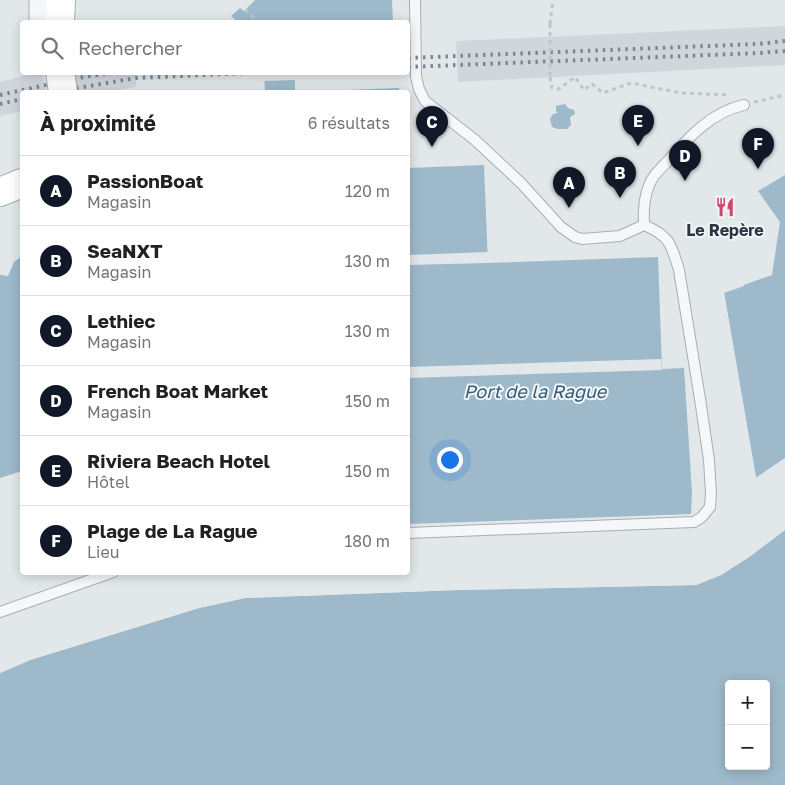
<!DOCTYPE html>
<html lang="fr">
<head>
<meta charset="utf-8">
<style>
  :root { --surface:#fff; --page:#f6f6f6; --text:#202124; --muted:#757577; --line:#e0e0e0; --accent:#111827 }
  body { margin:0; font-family:"Golos Text",sans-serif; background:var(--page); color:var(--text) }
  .controls { position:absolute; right:15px; bottom:15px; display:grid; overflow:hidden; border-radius:5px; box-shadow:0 2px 12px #0003 }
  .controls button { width:45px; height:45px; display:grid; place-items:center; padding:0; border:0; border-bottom:1px solid var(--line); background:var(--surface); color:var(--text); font:25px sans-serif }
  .you { position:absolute; left:449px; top:459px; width:18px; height:18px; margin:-12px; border:4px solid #fff; border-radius:50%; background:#1a73e8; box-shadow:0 0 0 8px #1a73e833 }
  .badge { display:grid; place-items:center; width:32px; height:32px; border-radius:50%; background:var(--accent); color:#fff; font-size:16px; font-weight:700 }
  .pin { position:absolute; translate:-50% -41px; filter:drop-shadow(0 1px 2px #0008) }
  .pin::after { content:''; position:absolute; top:26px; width:18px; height:15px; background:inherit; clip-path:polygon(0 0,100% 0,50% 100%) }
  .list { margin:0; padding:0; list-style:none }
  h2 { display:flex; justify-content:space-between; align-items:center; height:65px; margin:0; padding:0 20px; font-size:21px }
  h2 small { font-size:16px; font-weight:400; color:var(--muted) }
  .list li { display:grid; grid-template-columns:32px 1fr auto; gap:15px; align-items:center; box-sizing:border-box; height:70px; padding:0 20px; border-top:1px solid var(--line) }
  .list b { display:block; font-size:19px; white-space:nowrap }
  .list p { margin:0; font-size:16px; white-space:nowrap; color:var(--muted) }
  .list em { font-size:16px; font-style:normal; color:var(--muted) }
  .icon { flex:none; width:28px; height:28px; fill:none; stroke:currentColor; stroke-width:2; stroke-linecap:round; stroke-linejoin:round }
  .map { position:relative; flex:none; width:785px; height:785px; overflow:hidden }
  .search { position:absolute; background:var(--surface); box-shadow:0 2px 12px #0003; left:20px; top:20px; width:390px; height:55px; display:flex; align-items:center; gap:12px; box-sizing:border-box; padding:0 18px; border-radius:5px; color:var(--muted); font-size:19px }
  .panel { position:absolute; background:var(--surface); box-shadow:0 2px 12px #0003; left:20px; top:90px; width:390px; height:485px; border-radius:5px }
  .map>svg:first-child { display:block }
  .built { fill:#d0d6dc }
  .water { fill:#9db9ca; fill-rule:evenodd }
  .pier { fill:#e2e7ea }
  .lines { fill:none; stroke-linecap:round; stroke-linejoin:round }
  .lane-casing { stroke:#a7aeb4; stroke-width:12 }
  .street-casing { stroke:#a7aeb4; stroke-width:21 }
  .primary-casing { stroke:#a1adb6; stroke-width:30 }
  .path { stroke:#c0c5c9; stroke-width:3; stroke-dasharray:4 4; stroke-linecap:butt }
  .lane { stroke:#f5f7f9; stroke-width:10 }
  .street { stroke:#f5f7f9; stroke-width:19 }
  .primary { stroke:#fff; stroke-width:28 }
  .rail { stroke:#7b8894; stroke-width:4; stroke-dasharray:2.5 5; stroke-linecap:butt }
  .primary-bridge-casing { stroke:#a1adb6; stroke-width:30; stroke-linecap:butt }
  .path-bridge { stroke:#c0c5c9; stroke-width:3; stroke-dasharray:4 4; stroke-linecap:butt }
  .primary-bridge { stroke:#fff; stroke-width:28 }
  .labels { text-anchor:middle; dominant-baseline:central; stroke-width:4; stroke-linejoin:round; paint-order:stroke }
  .poi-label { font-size:16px; font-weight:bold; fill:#2a3642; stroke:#f2f5f8 }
  .water-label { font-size:18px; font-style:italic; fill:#345b77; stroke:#f2f5f8 }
</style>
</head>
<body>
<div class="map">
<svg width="785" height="785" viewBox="0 0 785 785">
  <rect width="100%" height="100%" fill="#e2e7ea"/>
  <g class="built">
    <path d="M 785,26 L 785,65 L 458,82 L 456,41 Z"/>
    <path d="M 35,73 L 42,73 L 46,92 L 22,92 L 22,111 L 0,116 L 0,82 Z"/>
    <path d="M 72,73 L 136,73 L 136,87 L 104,92 L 73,92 Z"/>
  </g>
  <g class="water">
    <path d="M 255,0 L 392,0 L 393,22 L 238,22 L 231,16 L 240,8 L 244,11 Z"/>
    <path d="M 264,73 L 295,73 L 295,92 L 399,88 L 399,92 L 265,92 Z"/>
    <path d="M 565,104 L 568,108 L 574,110 L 575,114 L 570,117 L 571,125 L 567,129 L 558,129 L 552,127 L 550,119 L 553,114 L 558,113 L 556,111 L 556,106 Z"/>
    <path d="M 484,165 L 488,263 L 658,257 L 662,369 L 684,368 L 692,493 L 691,514 L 408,524 L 408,168 Z"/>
    <path d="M 785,175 L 785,458 L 756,478 L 724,292 L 772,275 L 780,222 L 758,191 Z"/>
    <path d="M 22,256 L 22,471 L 0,478 L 0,275 L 8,276 L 14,262 Z"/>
    <path d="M 785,530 L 785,785 L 0,785 L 0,673 L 30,660 L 199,608 L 245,598 L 458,590 L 696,585 L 721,575 ZM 729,684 L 766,684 L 766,766 L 729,766 Z"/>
  </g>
  <g class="pier">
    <path d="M 262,72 L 297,72 L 297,80 L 262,81 Z"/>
    <path d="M 488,252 L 488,263 L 408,265 L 408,255 Z"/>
    <path d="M 743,283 L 744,286 L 724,293 L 756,478 L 785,458 L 785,461 L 756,481 L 753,479 L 722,293 L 723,290 Z"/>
    <path d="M 661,359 L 662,370 L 408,378 L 408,367 Z"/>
    <path d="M 785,528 L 785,530 L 748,558 L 721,575 L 696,585 L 458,590 L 245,598 L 199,608 L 30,660 L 0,673 L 0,671 L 29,658 L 198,606 L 244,595 L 458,588 L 696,583 L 720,573 Z"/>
  </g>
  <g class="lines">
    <defs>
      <g id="lane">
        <path d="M 415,0 L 416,76 L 419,89 L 425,101 L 475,140 L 521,183 L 561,227 L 575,237 L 582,239 L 620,236 L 644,225"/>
        <path d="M 644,225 C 643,210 644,196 650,183 C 653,175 661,168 667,162 C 688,138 711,112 744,105"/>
        <path d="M 408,533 L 694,522 L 702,517 L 710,507 L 711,494 L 709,460 L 700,399 L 679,270 C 671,244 670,236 644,225"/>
        <path d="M 0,612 L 113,572"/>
      </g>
      <path id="street" d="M 39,22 L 39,0"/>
      <g id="primary">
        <path d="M 60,22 L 61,0"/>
        <path d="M 0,192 L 22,183"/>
      </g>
    </defs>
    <use href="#lane" class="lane-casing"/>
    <use href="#street" class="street-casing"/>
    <use href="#primary" class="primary-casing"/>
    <g class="path">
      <path d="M 245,10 L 259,22"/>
      <path d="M 550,24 L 553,0"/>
      <path d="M 550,77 L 552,88 L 559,89 L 575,77 L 584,90 L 592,84 L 603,93 L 631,83 L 681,93 L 730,95"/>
      <path d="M 754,102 L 785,95"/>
    </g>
    <use href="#lane" class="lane"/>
    <use href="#street" class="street"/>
    <use href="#primary" class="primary"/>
    <g class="rail">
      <path d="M 408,58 L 758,44 L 785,41"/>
      <path d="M 408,67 L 759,53 L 785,51"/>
      <path d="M 54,92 L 136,78 L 271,72"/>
      <path d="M 0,95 L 78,78 L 115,72"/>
      <path d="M 0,104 L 22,99"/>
    </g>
    <defs>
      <path id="primary-bridge" d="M 60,72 L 63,92"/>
    </defs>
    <use href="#primary-bridge" class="primary-bridge-casing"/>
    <path class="path-bridge" d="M 550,24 L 550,77"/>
    <use href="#primary-bridge" class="primary-bridge"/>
  </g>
  <defs>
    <symbol id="restaurant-bare" viewBox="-9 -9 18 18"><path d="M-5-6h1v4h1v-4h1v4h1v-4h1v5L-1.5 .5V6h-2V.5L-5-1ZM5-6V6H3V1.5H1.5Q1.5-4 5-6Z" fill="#ce486f" stroke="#f2f5f8" stroke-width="2.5" paint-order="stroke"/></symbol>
  </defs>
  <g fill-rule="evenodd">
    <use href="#restaurant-bare" x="711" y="193" width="28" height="28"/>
  </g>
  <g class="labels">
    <g class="poi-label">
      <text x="725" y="230">Le Repère</text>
    </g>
    <g class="water-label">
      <text x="535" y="391">Port de la Rague</text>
    </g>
  </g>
</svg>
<div class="controls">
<button>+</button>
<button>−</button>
</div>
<div class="you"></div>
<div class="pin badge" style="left:569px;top:208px">A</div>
<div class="pin badge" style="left:620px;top:198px">B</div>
<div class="pin badge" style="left:432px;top:147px">C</div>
<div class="pin badge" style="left:685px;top:181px">D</div>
<div class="pin badge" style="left:638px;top:146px">E</div>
<div class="pin badge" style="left:758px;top:169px">F</div>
<div class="search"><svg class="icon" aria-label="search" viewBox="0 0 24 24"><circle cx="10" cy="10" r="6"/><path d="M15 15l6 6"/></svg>Rechercher</div>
<section class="panel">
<h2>À proximité<small>6 résultats</small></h2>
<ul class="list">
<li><span class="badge">A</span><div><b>PassionBoat</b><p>Magasin</p></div><em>120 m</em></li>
<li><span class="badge">B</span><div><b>SeaNXT</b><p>Magasin</p></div><em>130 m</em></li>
<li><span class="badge">C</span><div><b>Lethiec</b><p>Magasin</p></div><em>130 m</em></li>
<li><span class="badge">D</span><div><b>French Boat Market</b><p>Magasin</p></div><em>150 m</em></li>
<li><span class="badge">E</span><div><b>Riviera Beach Hotel</b><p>Hôtel</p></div><em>150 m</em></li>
<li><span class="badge">F</span><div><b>Plage de La Rague</b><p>Lieu</p></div><em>180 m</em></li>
</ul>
</section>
</div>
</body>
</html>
